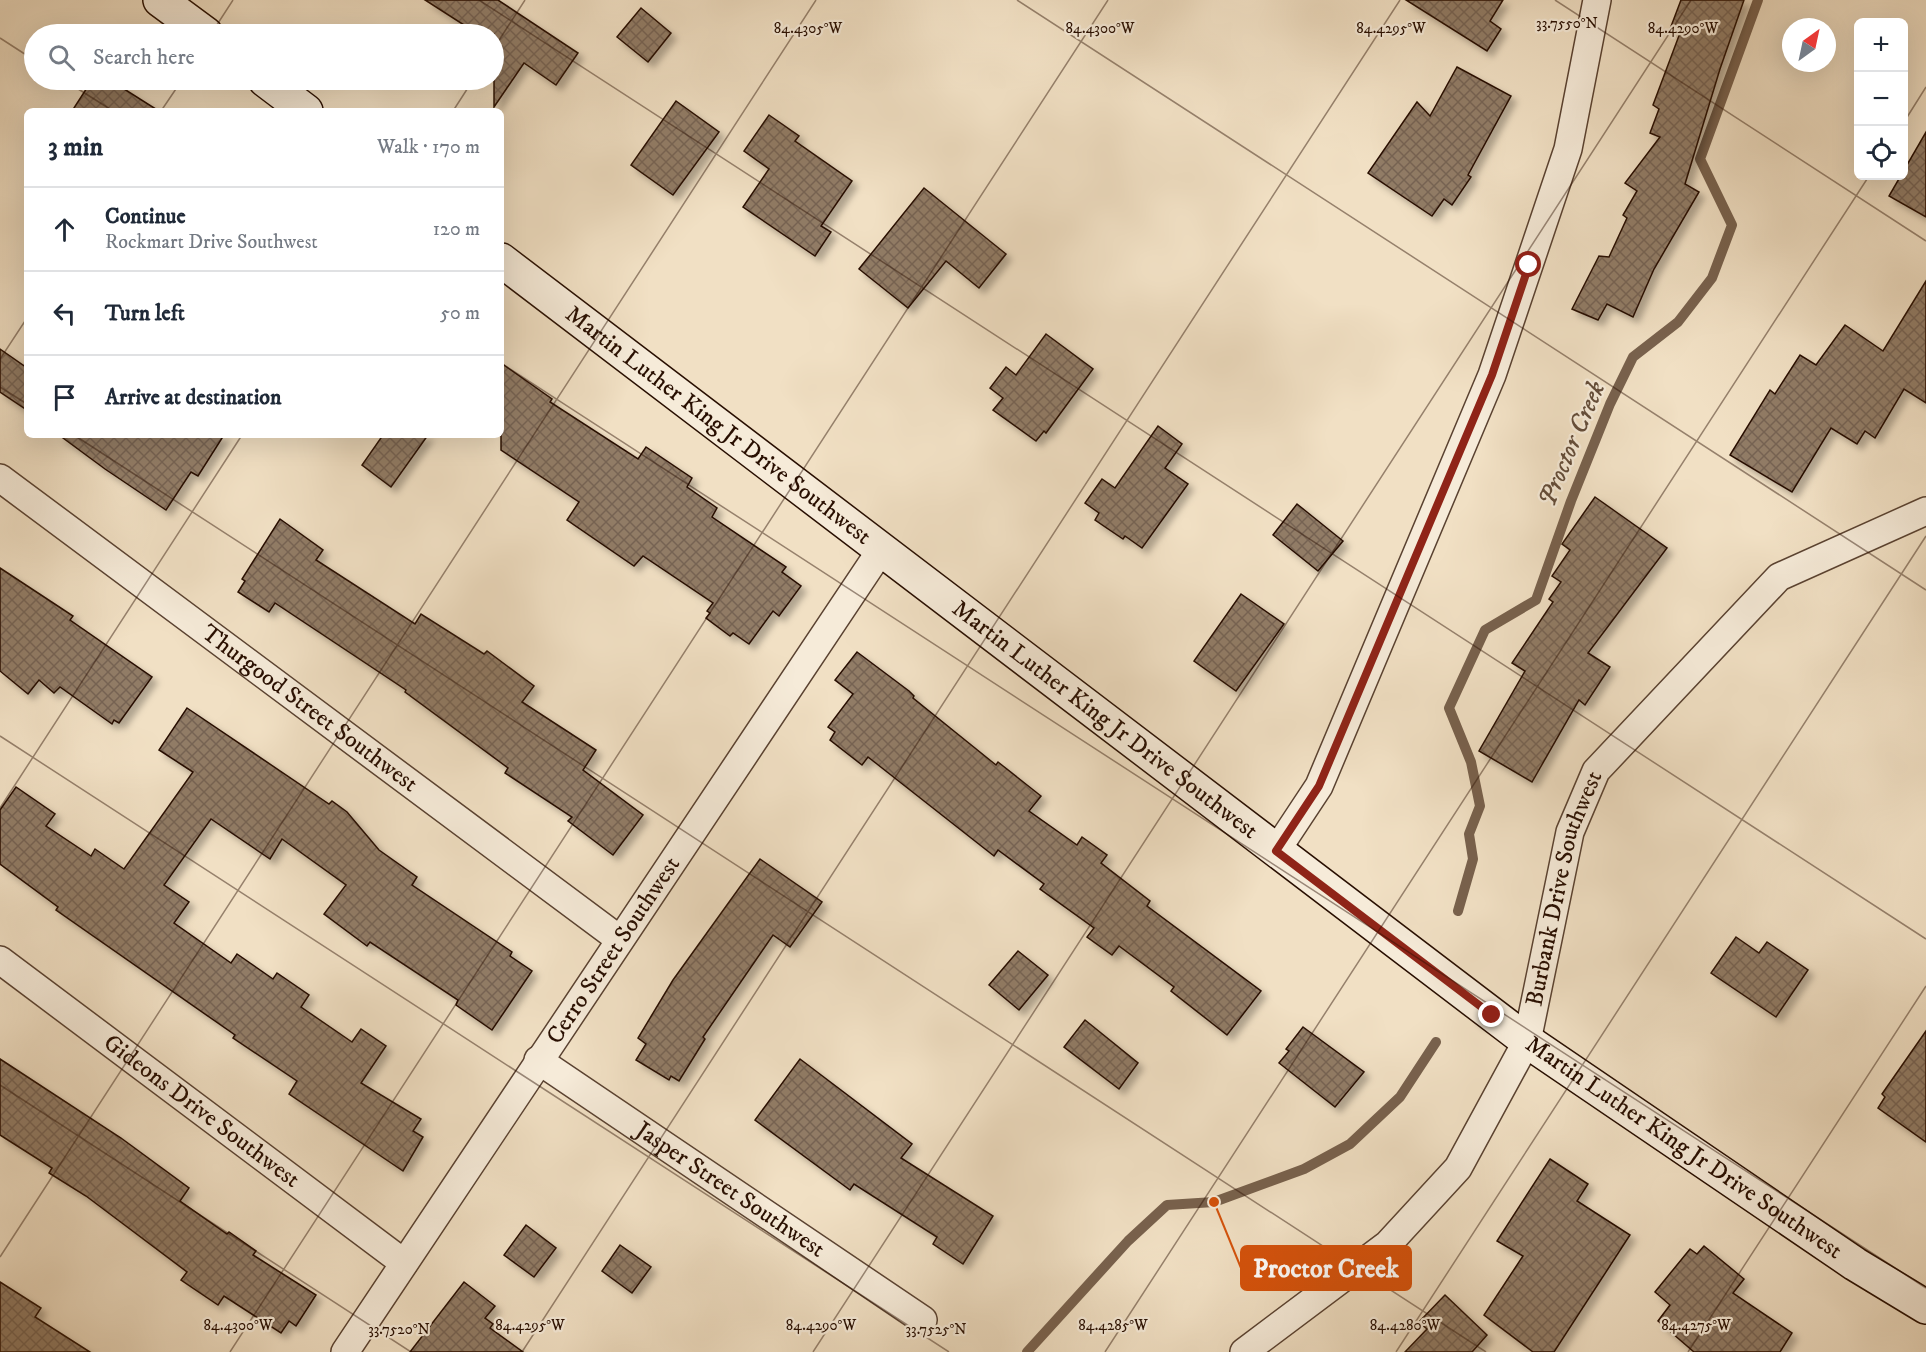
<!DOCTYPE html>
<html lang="en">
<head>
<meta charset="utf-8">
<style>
  :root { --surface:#fff; --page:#f2f2f3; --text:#1f2937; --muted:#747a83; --line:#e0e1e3 }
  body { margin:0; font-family:"IM FELL DW Pica",serif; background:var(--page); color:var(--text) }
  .controls { position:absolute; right:18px; top:18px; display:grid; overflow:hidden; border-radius:9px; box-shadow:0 6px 24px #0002 }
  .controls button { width:54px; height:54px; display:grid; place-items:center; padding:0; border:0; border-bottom:2px solid var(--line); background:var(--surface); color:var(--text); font:30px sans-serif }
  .compass { position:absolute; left:1782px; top:18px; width:54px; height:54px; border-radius:50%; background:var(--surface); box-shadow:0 6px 24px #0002; rotate:33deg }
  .stop { position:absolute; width:18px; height:18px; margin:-14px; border:4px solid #8f2418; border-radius:50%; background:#fff }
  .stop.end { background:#8f2418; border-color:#fff; box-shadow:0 2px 6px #0008 }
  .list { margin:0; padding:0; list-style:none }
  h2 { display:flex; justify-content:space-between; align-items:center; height:78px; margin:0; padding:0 24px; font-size:26px }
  h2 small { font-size:20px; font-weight:400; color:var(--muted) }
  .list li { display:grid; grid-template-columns:39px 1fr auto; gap:18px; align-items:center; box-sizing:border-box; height:84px; padding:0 24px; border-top:2px solid var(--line) }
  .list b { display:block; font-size:22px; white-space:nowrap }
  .list p { margin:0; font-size:20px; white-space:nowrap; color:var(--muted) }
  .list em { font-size:20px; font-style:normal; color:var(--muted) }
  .icon { flex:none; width:33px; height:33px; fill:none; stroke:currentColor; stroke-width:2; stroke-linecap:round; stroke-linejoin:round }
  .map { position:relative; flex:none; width:1926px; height:1352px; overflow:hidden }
  .search { position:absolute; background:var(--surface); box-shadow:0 6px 24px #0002; left:24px; top:24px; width:480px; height:66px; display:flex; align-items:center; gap:15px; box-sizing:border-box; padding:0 21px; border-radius:33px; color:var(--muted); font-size:22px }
  .panel { position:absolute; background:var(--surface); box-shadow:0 6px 24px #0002; left:24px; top:108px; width:480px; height:330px; border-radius:9px }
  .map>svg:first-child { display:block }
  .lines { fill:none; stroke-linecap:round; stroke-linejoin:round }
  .stream { stroke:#78614d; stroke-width:10 }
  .building { fill:url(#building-cross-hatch); stroke:#280e00; stroke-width:1.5; filter:url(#shadow) }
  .street-casing { stroke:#5a4231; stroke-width:30 }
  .secondary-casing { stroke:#280e00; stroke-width:36 }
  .street { stroke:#f6ebd9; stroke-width:27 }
  .secondary { stroke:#f6ebd9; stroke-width:33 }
  .route { stroke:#8f2418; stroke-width:8 }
  .ticks { fill:none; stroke:#280e00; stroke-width:1.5; stroke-opacity:0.45 }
  .labels { text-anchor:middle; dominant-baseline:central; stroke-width:4.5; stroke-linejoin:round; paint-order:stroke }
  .street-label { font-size:24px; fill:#280e00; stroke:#f6ebd9 }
  .water-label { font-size:26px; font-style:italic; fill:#644d3a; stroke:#f6ebd9 }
  .ticks-label { font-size:15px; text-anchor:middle; fill:#280e00; stroke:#f6ebd9; stroke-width:4.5; stroke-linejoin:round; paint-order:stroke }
  .leader { fill:none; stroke:#d5520b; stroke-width:2 }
  .callout-dot { fill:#d5520b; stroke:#f6ebd9; stroke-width:2 }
  .callout { fill:#d5520b; stroke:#d5520b; stroke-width:2 }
  .callout-label { font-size:26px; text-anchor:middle; font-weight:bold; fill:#fff }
</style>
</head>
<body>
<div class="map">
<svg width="1926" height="1352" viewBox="0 0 1926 1352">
  <defs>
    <pattern id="building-cross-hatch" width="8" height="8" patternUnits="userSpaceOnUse" patternTransform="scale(1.5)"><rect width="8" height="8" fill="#917b66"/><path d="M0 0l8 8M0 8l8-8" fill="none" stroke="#766352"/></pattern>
    <filter id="shadow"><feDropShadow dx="5.5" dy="5.5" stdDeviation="3" flood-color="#0004"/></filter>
  </defs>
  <rect width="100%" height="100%" fill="#f1e0c4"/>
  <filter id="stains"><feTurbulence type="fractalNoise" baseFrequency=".00333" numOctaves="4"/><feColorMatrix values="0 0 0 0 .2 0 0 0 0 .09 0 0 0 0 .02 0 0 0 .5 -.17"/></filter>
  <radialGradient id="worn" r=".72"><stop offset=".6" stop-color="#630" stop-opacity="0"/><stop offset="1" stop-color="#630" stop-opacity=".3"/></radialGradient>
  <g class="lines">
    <g class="stream">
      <path d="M 1458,911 L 1473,859 L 1469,834 L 1480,806 L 1471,762 L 1449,708 L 1485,630 L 1536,600 L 1571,501 L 1610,404 L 1633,357 L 1678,322 L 1712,278 L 1732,225 L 1700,159 L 1758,0"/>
      <path d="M 1027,1352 L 1128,1241 L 1167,1205 L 1214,1202 L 1304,1169 L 1350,1144 L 1400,1097 L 1436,1042"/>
    </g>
  </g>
  <g class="building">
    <path d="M 425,0 L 498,0 L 578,53 L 556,85 L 524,63 L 494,107 L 494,34 L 478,34 Z"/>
    <path d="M 1406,0 L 1503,0 L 1490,21 L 1501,29 L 1487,51 Z"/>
    <path d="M 1681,0 L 1744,0 L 1720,69 L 1685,184 L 1699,192 L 1654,269 L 1633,317 L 1607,304 L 1598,320 L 1572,309 L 1599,256 L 1609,257 L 1627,218 L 1623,215 L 1637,191 L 1625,183 L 1660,137 L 1650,133 L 1659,109 L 1653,105 L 1680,33 L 1670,29 Z"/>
    <path d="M 641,8 L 671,33 L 648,62 L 617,37 Z"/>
    <path d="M 1457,67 L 1511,96 L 1468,175 L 1471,177 L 1452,205 L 1444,199 L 1432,216 L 1368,173 L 1417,102 L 1430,116 Z"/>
    <path d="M 92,80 L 110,80 L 159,111 L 72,111 Z"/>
    <path d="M 676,101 L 719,132 L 673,195 L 631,165 Z"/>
    <path d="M 769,115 L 799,136 L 795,141 L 852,181 L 821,226 L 831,232 L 815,256 L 743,207 L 769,169 L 744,151 Z"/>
    <path d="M 1926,132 L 1926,217 L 1889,196 Z"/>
    <path d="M 924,188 L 1006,254 L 979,288 L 946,261 L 908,308 L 859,269 Z"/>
    <path d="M 1926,281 L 1926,403 L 1904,389 L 1875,438 L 1865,431 L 1857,444 L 1831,428 L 1792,492 L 1730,455 L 1770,390 L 1775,394 L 1800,355 L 1816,365 L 1845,325 L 1883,351 Z"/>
    <path d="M 1046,334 L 1093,369 L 1046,433 L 1044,431 L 1036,441 L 993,410 L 1003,398 L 990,388 L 1006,367 L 1016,375 Z"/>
    <path d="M 0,349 L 27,368 L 27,410 L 0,392 Z"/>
    <path d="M 501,363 L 552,399 L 550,402 L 638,459 L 646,447 L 692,478 L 687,487 L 717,508 L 712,517 L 786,567 L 782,572 L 801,586 L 779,616 L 773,611 L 749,644 L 733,633 L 730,636 L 706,618 L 710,613 L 707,611 L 713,603 L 643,556 L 634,566 L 567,520 L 579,502 L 501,450 Z"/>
    <path d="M 1158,426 L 1182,444 L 1165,468 L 1188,484 L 1142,548 L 1125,536 L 1123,539 L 1095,520 L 1099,513 L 1085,503 L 1102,479 L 1115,488 Z"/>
    <path d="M 59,435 L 224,435 L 198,476 L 191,472 L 166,510 L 105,469 Z"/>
    <path d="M 383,435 L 428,435 L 391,487 L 362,465 Z"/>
    <path d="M 1595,497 L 1667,548 L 1588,653 L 1610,667 L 1585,705 L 1579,700 L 1532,782 L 1479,751 L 1525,671 L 1512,663 L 1553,602 L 1549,599 L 1561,582 L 1552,576 L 1570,550 L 1562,544 Z"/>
    <path d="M 1297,504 L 1343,541 L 1318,571 L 1273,535 Z"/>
    <path d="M 280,519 L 323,550 L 316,560 L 415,624 L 421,614 L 484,654 L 487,651 L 534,686 L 522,702 L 596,750 L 583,770 L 643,815 L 613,855 L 568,821 L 572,817 L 505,773 L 508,768 L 405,692 L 406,690 L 275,603 L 269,612 L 238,592 L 245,581 L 242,579 Z"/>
    <path d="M 0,568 L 73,616 L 70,620 L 152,677 L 119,723 L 114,720 L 112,724 L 60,687 L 54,693 L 39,680 L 28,694 L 0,671 Z"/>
    <path d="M 1241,594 L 1284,624 L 1236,691 L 1194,661 Z"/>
    <path d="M 857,652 L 909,691 L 914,696 L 913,698 L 996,765 L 998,762 L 1041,796 L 1029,811 L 1077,845 L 1082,837 L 1107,855 L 1101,863 L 1150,901 L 1147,906 L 1261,991 L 1227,1035 L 1171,991 L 1174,987 L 1119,946 L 1112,955 L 1087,937 L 1094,928 L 1040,889 L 1044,884 L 998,850 L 994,856 L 868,757 L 862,765 L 830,740 L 835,732 L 828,727 L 853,694 L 835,680 Z"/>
    <path d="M 187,708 L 329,804 L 332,801 L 347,812 L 379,850 L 417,877 L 412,885 L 512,952 L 510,956 L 532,971 L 492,1030 L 456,1005 L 458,1000 L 370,942 L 367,946 L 324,914 L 346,885 L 282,839 L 270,859 L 211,819 L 164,885 L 189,902 L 174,923 L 231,963 L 237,954 L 273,979 L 277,973 L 309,995 L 301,1007 L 352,1042 L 361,1029 L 386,1046 L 361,1083 L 421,1119 L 413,1131 L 423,1137 L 403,1171 L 289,1094 L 297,1081 L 233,1038 L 235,1035 L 56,910 L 58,907 L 0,864 L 0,810 L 16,787 L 55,814 L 46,826 L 91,856 L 95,849 L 124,869 L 193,772 L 159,750 Z"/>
    <path d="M 760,859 L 822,902 L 790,947 L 773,935 L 703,1037 L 705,1039 L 679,1081 L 671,1076 L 669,1080 L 636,1060 L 646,1044 L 638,1038 L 673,980 Z"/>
    <path d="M 1736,937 L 1759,953 L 1767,942 L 1808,970 L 1776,1017 L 1711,973 Z"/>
    <path d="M 1018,951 L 1048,975 L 1019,1010 L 989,985 Z"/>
    <path d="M 1085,1020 L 1138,1063 L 1119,1089 L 1064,1047 Z"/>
    <path d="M 1303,1027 L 1364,1072 L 1335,1107 L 1279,1063 L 1289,1051 L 1286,1049 Z"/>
    <path d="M 1926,1031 L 1926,1142 L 1878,1108 L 1885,1097 L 1882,1094 Z"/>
    <path d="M 0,1059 L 121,1138 L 189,1188 L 180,1201 L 227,1234 L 229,1232 L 256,1251 L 253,1255 L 316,1295 L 296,1326 L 289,1321 L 281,1333 L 224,1296 L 218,1305 L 181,1280 L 187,1272 L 86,1196 L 49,1173 L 52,1168 L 0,1135 Z"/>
    <path d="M 800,1059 L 912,1144 L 901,1158 L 993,1216 L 963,1264 L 933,1244 L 937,1237 L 854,1184 L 850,1190 L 755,1120 Z"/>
    <path d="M 1550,1159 L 1588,1184 L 1577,1201 L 1630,1235 L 1554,1352 L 1533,1352 L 1484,1315 L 1523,1256 L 1497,1241 Z"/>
    <path d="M 526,1225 L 556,1248 L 534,1277 L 504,1255 Z"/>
    <path d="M 620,1245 L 651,1267 L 632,1293 L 602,1271 Z"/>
    <path d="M 1704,1246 L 1744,1279 L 1733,1293 L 1792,1333 L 1780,1352 L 1694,1352 L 1658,1321 L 1670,1305 L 1655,1292 L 1690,1249 L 1697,1254 Z"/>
    <path d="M 0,1282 L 41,1308 L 35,1317 L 90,1352 L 0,1352 Z"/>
    <path d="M 464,1282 L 495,1306 L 485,1318 L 493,1324 L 490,1328 L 523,1352 L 410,1352 Z"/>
    <path d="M 1445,1295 L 1487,1335 L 1472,1352 L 1405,1352 L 1427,1329 L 1419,1322 Z"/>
  </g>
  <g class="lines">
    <defs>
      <g id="street">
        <path id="s1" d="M 0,478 L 619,939"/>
        <path d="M 1276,851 L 1319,786 L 1492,375 L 1568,149 L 1597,0"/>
        <path id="s2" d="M 0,960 L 404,1263"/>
        <path id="s3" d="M 538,1060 L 923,1320"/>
        <path id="s4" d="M 345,1352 L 881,550"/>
        <path id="s5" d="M 1244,1352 L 1388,1244 L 1458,1168 L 1527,1041 L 1570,832 L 1596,771 L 1779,577 L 1926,511"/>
      </g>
      <g id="secondary">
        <path d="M 160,0 L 206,34"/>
        <path d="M 265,80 L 306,111"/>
        <path id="s6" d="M 501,260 L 1527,1041 L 1855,1264 L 1926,1307"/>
      </g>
    </defs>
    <use href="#street" class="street-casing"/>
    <use href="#secondary" class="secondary-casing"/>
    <use href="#street" class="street"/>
    <use href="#secondary" class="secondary"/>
  </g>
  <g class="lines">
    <path class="route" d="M 1492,1015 L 1276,851 L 1319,786 L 1492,375 L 1529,265"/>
  </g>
  <path class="ticks" d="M 479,0 L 1926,939M 1017,0 L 1926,590M 1555,0 L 1926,241M 211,34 L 233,0M 0,38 L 34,60M 494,48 L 525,0M 64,80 L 113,111M 161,111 L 182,80M 453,111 L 473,80M 1904,122 L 1926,87M 0,359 L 27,318M 501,363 L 1926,1288M 0,387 L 27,404M 74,435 L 1486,1352M 0,736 L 949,1352M 0,808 L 242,435M 0,1085 L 411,1352M 0,1257 L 816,0M 230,1352 L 1108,0M 522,1352 L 1400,0M 813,1352 L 1691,0M 1105,1352 L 1869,176M 1396,1352 L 1926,536M 1688,1352 L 1926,986"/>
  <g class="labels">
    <g class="street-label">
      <text stroke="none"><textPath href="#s6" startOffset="273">Martin Luther King Jr Drive Southwest</textPath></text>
      <text stroke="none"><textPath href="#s1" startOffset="386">Thurgood Street Southwest</textPath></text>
      <text stroke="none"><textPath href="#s6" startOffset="759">Martin Luther King Jr Drive Southwest</textPath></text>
      <text stroke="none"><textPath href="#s5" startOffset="585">Burbank Drive Southwest</textPath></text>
      <text stroke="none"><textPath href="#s4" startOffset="483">Cerro Street Southwest</textPath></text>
      <text stroke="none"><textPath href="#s2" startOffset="252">Gideons Drive Southwest</textPath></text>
      <text stroke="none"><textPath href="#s6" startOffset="1479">Martin Luther King Jr Drive Southwest</textPath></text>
      <text stroke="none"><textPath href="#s3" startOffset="232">Jasper Street Southwest</textPath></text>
    </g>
    <g class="water-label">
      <text transform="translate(1572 444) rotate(-67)">Proctor Creek</text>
    </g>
  </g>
  <g class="ticks-label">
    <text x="1567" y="28">33.7550°N</text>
    <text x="808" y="33">84.4305°W</text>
    <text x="1100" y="33">84.4300°W</text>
    <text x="1391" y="33">84.4295°W</text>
    <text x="1683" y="33">84.4290°W</text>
    <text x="238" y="1330">84.4300°W</text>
    <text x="530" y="1330">84.4295°W</text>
    <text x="821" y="1330">84.4290°W</text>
    <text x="1113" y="1330">84.4285°W</text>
    <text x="1405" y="1330">84.4280°W</text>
    <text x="1696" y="1330">84.4275°W</text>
    <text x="399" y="1334">33.7520°N</text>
    <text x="936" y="1334">33.7525°N</text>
  </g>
  <path class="leader" d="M1214 1202L1241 1268"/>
  <circle class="callout-dot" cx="1214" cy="1202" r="6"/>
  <rect class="callout" x="1241" y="1246" width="170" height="44" rx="6"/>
  <g class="callout-label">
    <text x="1326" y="1277">Proctor Creek</text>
  </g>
  <rect width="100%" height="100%" filter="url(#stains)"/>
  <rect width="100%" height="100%" fill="url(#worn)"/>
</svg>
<div class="controls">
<button>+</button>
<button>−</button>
<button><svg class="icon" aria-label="locate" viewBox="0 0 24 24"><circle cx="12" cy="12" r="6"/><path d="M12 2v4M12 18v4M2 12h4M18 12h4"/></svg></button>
</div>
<svg class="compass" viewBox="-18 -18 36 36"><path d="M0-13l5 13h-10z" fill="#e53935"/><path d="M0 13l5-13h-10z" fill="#747a83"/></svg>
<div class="stop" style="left:1529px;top:265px"></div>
<div class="stop end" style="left:1492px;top:1015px"></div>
<div class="search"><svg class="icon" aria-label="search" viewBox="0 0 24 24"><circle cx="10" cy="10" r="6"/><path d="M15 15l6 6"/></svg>Search here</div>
<section class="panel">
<h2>3 min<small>Walk · 170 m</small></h2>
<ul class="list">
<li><svg class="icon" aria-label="ahead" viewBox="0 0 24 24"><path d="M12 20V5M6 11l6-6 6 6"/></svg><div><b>Continue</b><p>Rockmart Drive Southwest</p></div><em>120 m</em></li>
<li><svg class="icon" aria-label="left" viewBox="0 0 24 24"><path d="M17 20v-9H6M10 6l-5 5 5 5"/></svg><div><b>Turn left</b></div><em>50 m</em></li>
<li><svg class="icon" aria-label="arrive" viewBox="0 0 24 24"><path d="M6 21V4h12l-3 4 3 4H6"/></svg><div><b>Arrive at destination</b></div></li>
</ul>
</section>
</div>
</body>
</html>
